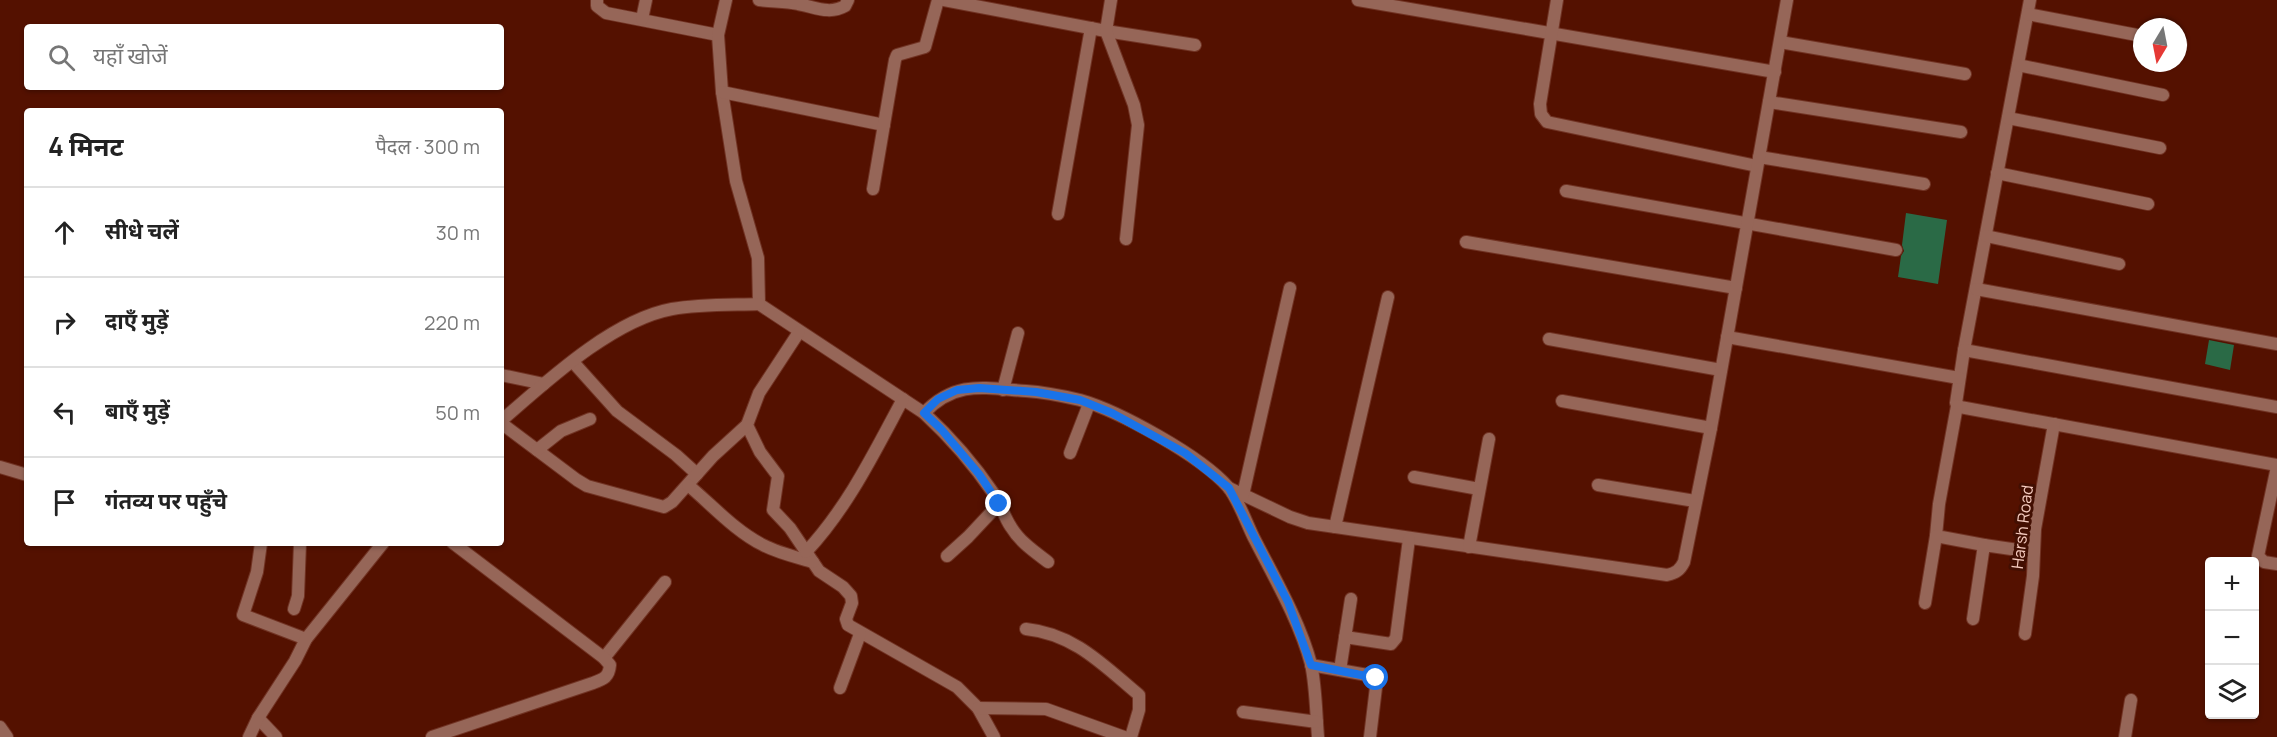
<!DOCTYPE html>
<html lang="hi">
<head>
<meta charset="utf-8">
<style>
  :root { --surface:#fff; --page:#f2f2f2; --text:#222; --muted:#767676; --line:#e0e0e0 }
  body { margin:0; font-family:Manrope,"Noto Sans Devanagari",sans-serif; background:var(--page); color:var(--text) }
  .controls { position:absolute; right:18px; bottom:18px; display:grid; overflow:hidden; border-radius:6px; box-shadow:0 2px 4px #0004 }
  .controls button { width:54px; height:54px; display:grid; place-items:center; padding:0; border:0; border-bottom:2px solid var(--line); background:var(--surface); color:var(--text); font:30px sans-serif }
  .compass { position:absolute; left:2133px; top:18px; width:54px; height:54px; border-radius:50%; background:var(--surface); box-shadow:0 2px 4px #0004; rotate:190deg }
  .stop { position:absolute; width:18px; height:18px; margin:-14px; border:4px solid #1a73e8; border-radius:50%; background:#fff }
  .stop.end { background:#1a73e8; border-color:#fff; box-shadow:0 2px 6px #0008 }
  .list { margin:0; padding:0; list-style:none }
  h2 { display:flex; justify-content:space-between; align-items:center; height:78px; margin:0; padding:0 24px; font-size:26px }
  h2 small { font-size:20px; font-weight:400; color:var(--muted) }
  .list li { display:grid; grid-template-columns:39px 1fr auto; gap:18px; align-items:center; box-sizing:border-box; height:90px; padding:0 24px; border-top:2px solid var(--line) }
  .list b { display:block; font-size:22px; white-space:nowrap }
  .list em { font-size:20px; font-style:normal; color:var(--muted) }
  .icon { flex:none; width:33px; height:33px; fill:none; stroke:currentColor; stroke-width:2; stroke-linecap:round; stroke-linejoin:round }
  .map { position:relative; flex:none; width:2277px; height:737px; overflow:hidden }
  .search { position:absolute; background:var(--surface); box-shadow:0 2px 4px #0004; left:24px; top:24px; width:480px; height:66px; display:flex; align-items:center; gap:15px; box-sizing:border-box; padding:0 21px; border-radius:6px; color:var(--muted); font-size:22px }
  .panel { position:absolute; background:var(--surface); box-shadow:0 2px 4px #0004; left:24px; top:108px; width:480px; height:438px; border-radius:6px }
  .map>svg:first-child { display:block }
  .building { fill:#2a6a46 }
  .lines { fill:none; stroke-linecap:round; stroke-linejoin:round }
  .street-casing { stroke:#713323; stroke-width:14 }
  .street { stroke:#966658; stroke-width:12 }
  .route { stroke:#1a73e8; stroke-width:8 }
  .labels { text-anchor:middle; dominant-baseline:central; stroke-width:6; stroke-linejoin:round; paint-order:stroke }
  .street-label { font-size:16px; fill:#f6ccc0; stroke:#420f02 }
</style>
</head>
<body>
<div class="map">
<svg width="2277" height="737" viewBox="0 0 2277 737">
  <rect width="100%" height="100%" fill="#541100"/>
  <g class="building">
    <path d="M 1906,213 L 1947,220 L 1938,284 L 1898,277 L 1901,256 L 1904,251 L 1902,245 Z"/>
    <path d="M 2209,340 L 2234,345 L 2230,370 L 2205,364 Z"/>
  </g>
  <g class="lines">
    <defs>
      <g id="street">
        <path d="M 597,0 L 597,6 L 606,13 L 718,35"/>
        <path d="M 726,0 L 718,35 L 722,92 L 736,181 L 758,258 L 759,304 L 924,413 C 949,436 975,466 994,494 C 1001,504 1004,517 1011,527 C 1020,542 1035,552 1048,562"/>
        <path d="M 759,0 C 772,2 785,1 798,4 C 815,7 829,15 845,6 L 848,0"/>
        <path d="M 944,0 L 1106,31 L 1195,45"/>
        <path d="M 1111,0 L 1106,31 L 1134,105 L 1138,125 L 1126,239"/>
        <path d="M 1358,0 L 1775,72"/>
        <path d="M 1557,0 L 1540,104 L 1541,114 L 1547,122 L 1757,166"/>
        <path d="M 2030,0 L 1964,350 L 1956,403 L 1960,407 L 2277,465"/>
        <path d="M 2028,14 L 2142,36"/>
        <path d="M 642,19 L 646,0"/>
        <path d="M 1780,42 L 1965,74"/>
        <path d="M 2178,44 L 2181,44"/>
        <path d="M 2018,65 L 2163,95"/>
        <path d="M 722,92 L 884,125"/>
        <path d="M 1769,102 L 1961,132"/>
        <path d="M 2008,118 L 2160,148"/>
        <path d="M 1759,157 L 1924,184"/>
        <path d="M 1997,173 L 2148,204"/>
        <path d="M 873,189 L 895,60 L 897,55 L 925,47 L 938,0"/>
        <path d="M 1566,191 L 1896,250"/>
        <path d="M 1058,214 L 1091,28"/>
        <path d="M 1986,236 L 2119,264"/>
        <path d="M 1466,242 L 1736,288"/>
        <path d="M 1976,289 L 2277,344"/>
        <path d="M 799,332 L 759,393 L 747,425 L 760,452 L 778,476 L 773,510 L 790,528 L 819,571 L 843,587 L 851,596 L 852,603 L 846,619 L 848,625 L 957,687 L 978,708 L 994,737"/>
        <path d="M 1727,337 L 1959,378"/>
        <path d="M 1549,339 L 1721,370"/>
        <path d="M 1964,350 L 2277,407"/>
        <path d="M 573,362 L 617,411 L 676,455 L 697,474"/>
        <path d="M 501,375 L 544,384"/>
        <path d="M 1003,390 L 1018,333"/>
        <path d="M 1562,401 L 1711,428"/>
        <path d="M 1957,406 L 1939,504 L 1936,536 L 1984,545"/>
        <path d="M 924,413 C 956,380 984,388 1026,391 C 1043,392 1063,396 1080,400 C 1119,411 1201,456 1228,487 C 1239,500 1247,525 1255,540 C 1275,579 1300,622 1311,664 C 1316,687 1316,714 1318,737"/>
        <path d="M 501,421 C 546,382 612,320 672,309 C 700,304 731,305 759,304"/>
        <path d="M 501,423 L 577,480 L 587,486 L 664,507 L 672,502 L 713,456 L 747,425"/>
        <path d="M 537,450 L 561,431 L 590,419"/>
        <path d="M 1070,453 L 1089,404"/>
        <path d="M 0,467 L 27,475"/>
        <path d="M 2277,467 L 2258,556 L 2264,562 L 2277,564"/>
        <path d="M 1414,477 L 1479,489"/>
        <path d="M 688,485 C 712,505 735,531 763,545 C 778,553 796,557 813,562"/>
        <path d="M 1598,485 L 1695,501"/>
        <path d="M 1229,488 L 1290,517 L 1308,523 L 1667,575 C 1676,573 1680,570 1684,562 L 1711,428 L 1787,0"/>
        <path d="M 1243,495 L 1290,288"/>
        <path d="M 1335,527 L 1388,297"/>
        <path d="M 261,543 L 257,572 L 243,615 L 306,639"/>
        <path d="M 1469,547 L 1489,439"/>
        <path d="M 806,552 C 848,507 874,453 903,399"/>
        <path d="M 947,556 L 968,537 L 999,504"/>
        <path d="M 1925,603 L 1936,536"/>
        <path d="M 294,609 L 298,596 L 300,543"/>
        <path d="M 1973,619 L 1984,545 L 2032,552"/>
        <path d="M 1026,629 C 1075,634 1104,666 1139,695 L 1139,710 L 1131,737"/>
        <path d="M 2025,634 L 2033,576 L 2035,529 L 2054,424"/>
        <path d="M 1345,637 L 1391,644 L 1396,638 L 1409,539"/>
        <path d="M 604,658 L 665,582"/>
        <path d="M 1311,665 L 1373,676 L 1377,679 L 1370,737"/>
        <path d="M 1340,670 L 1351,599"/>
        <path d="M 840,688 L 860,634"/>
        <path d="M 978,708 L 1046,709 L 1124,737"/>
        <path d="M 1243,712 L 1317,722"/>
        <path d="M 258,718 L 276,737"/>
        <path d="M 0,727 L 7,737"/>
        <path d="M 249,737 L 258,718 L 295,661 L 306,639 L 383,543"/>
        <path d="M 432,737 L 593,683 C 604,679 609,677 610,665 L 604,658 L 453,543"/>
        <path d="M 2125,737 L 2131,700"/>
      </g>
    </defs>
    <use href="#street" class="street-casing"/>
    <use href="#street" class="street"/>
  </g>
  <g class="lines">
    <path class="route" d="M 999,504 L 979,474 L 941,429 L 924,413 L 938,399 L 957,390 L 979,388 L 1036,392 L 1080,400 L 1112,413 L 1185,453 L 1229,488 L 1288,602 L 1311,665 L 1376,678"/>
  </g>
  <g class="labels">
    <g class="street-label">
      <text transform="translate(2022 527) rotate(-83)">Harsh Road</text>
    </g>
  </g>
</svg>
<div class="controls">
<button>+</button>
<button>−</button>
<button><svg class="icon" aria-label="layers" viewBox="0 0 24 24"><path d="M12 4l9 5-9 5-9-5zM3 14l9 5 9-5"/></svg></button>
</div>
<svg class="compass" viewBox="-18 -18 36 36"><path d="M0-13l5 13h-10z" fill="#e53935"/><path d="M0 13l5-13h-10z" fill="#767676"/></svg>
<div class="stop" style="left:1376px;top:678px"></div>
<div class="stop end" style="left:999px;top:504px"></div>
<div class="search"><svg class="icon" aria-label="search" viewBox="0 0 24 24"><circle cx="10" cy="10" r="6"/><path d="M15 15l6 6"/></svg>यहाँ खोजें</div>
<section class="panel">
<h2>4 मिनट<small>पैदल · 300 m</small></h2>
<ul class="list">
<li><svg class="icon" aria-label="ahead" viewBox="0 0 24 24"><path d="M12 20V5M6 11l6-6 6 6"/></svg><div><b>सीधे चलें</b></div><em>30 m</em></li>
<li><svg class="icon" aria-label="right" viewBox="0 0 24 24"><path d="M7 20v-9h11M14 6l5 5-5 5"/></svg><div><b>दाएँ मुड़ें</b></div><em>220 m</em></li>
<li><svg class="icon" aria-label="left" viewBox="0 0 24 24"><path d="M17 20v-9H6M10 6l-5 5 5 5"/></svg><div><b>बाएँ मुड़ें</b></div><em>50 m</em></li>
<li><svg class="icon" aria-label="arrive" viewBox="0 0 24 24"><path d="M6 21V4h12l-3 4 3 4H6"/></svg><div><b>गंतव्य पर पहुँचे</b></div></li>
</ul>
</section>
</div>
</body>
</html>
